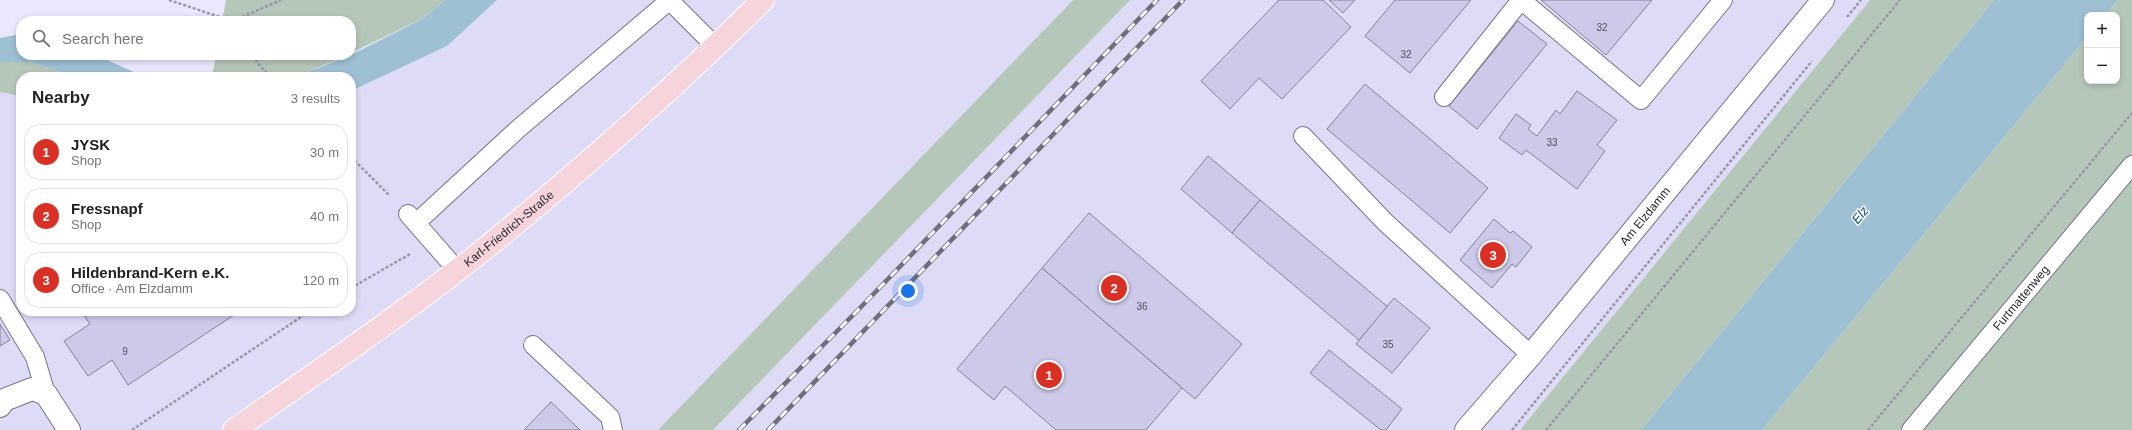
<!DOCTYPE html>
<html lang="en">
<head>
<meta charset="utf-8">
<style>
  :root { --surface:#fff; --page:#f6f6f6; --text:#202124; --muted:#757577; --line:#e0e0e0; --accent:#d93025 }
  body { margin:0; font-family:Arial,sans-serif; background:var(--page); color:var(--text) }
  .controls { position:absolute; right:12px; top:12px; display:grid; overflow:hidden; border-radius:8px; box-shadow:0 2px 6px #0003 }
  .controls button { width:36px; height:36px; display:grid; place-items:center; padding:0; border:0; border-bottom:1px solid var(--line); background:var(--surface); color:var(--text); font:20px sans-serif }
  .you { position:absolute; left:908px; top:291px; width:14px; height:14px; margin:-10px; border:3px solid #fff; border-radius:50%; background:#1a73e8; box-shadow:0 0 0 6px #1a73e833 }
  .badge { display:grid; place-items:center; width:26px; height:26px; border-radius:50%; background:var(--accent); color:#fff; font-size:13px; font-weight:700 }
  .pin { position:absolute; translate:-50% -50%; border:2px solid #fff; box-shadow:0 1px 4px #0006 }
  .list { margin:0; padding:0; list-style:none }
  h2 { display:flex; justify-content:space-between; align-items:center; height:52px; margin:0; padding:0 16px; font-size:17px }
  h2 small { font-size:13px; font-weight:400; color:var(--muted) }
  .list li { display:grid; grid-template-columns:26px 1fr auto; gap:12px; align-items:center; box-sizing:border-box; height:56px; margin:0 8px 8px; padding:0 8px; border:1px solid var(--line); border-radius:16px }
  .list b { display:block; font-size:15px; white-space:nowrap }
  .list p { margin:0; font-size:13px; white-space:nowrap; color:var(--muted) }
  .list em { font-size:13px; font-style:normal; color:var(--muted) }
  .icon { flex:none; width:22px; height:22px; fill:none; stroke:currentColor; stroke-width:2; stroke-linecap:round; stroke-linejoin:round }
  .map { position:relative; flex:none; width:2132px; height:430px; overflow:hidden }
  .search { position:absolute; background:var(--surface); box-shadow:0 2px 6px #0003; left:16px; top:16px; width:340px; height:44px; display:flex; align-items:center; gap:10px; box-sizing:border-box; padding:0 14px; border-radius:16px; color:var(--muted); font-size:15px }
  .panel { position:absolute; background:var(--surface); box-shadow:0 2px 6px #0003; left:16px; top:72px; width:340px; height:244px; border-radius:16px }
  .map>svg:first-child { display:block }
  .built { fill:#dedbf6 }
  .green { fill:#b5c7b9 }
  .water { fill:#9ec0d3 }
  .building { fill:#cdc9e9; stroke:#858395 }
  .lines { fill:none; stroke-linecap:round; stroke-linejoin:round }
  .lane-casing { stroke:#767486; stroke-width:20 }
  .street-casing { stroke:#767486; stroke-width:24 }
  .secondary-casing { stroke:#767486; stroke-width:24 }
  .primary-casing { stroke:#fff; stroke-width:24 }
  .path { stroke:#9897a5; stroke-width:2.5; stroke-dasharray:3 2; stroke-linecap:butt }
  .lane { stroke:#fff; stroke-width:18 }
  .street { stroke:#fff; stroke-width:22 }
  .secondary { stroke:#fff; stroke-width:22 }
  .primary { stroke:#f6d4dc; stroke-width:22 }
  .rail-casing { stroke:#6f6e7a; stroke-width:4.5 }
  .rail { stroke:#f8f7fc; stroke-width:3; stroke-dasharray:9; stroke-linecap:butt }
  .labels { text-anchor:middle; dominant-baseline:central; stroke-width:3; stroke-linejoin:round; paint-order:stroke }
  .number-label { font-size:10px; fill:#504e5b }
  .street-label { font-size:12px; fill:#26252c; stroke:#f8f7fc }
  .water-label { font-size:13px; font-style:italic; fill:#16556f; stroke:#f8f7fc }
</style>
</head>
<body>
<div class="map">
<svg width="2132" height="430" viewBox="0 0 2132 430">
  <rect width="100%" height="100%" fill="#eae8fc"/>
  <g class="built">
    <path d="M 497,0 L 1073,0 L 658,430 L 0,430 L 0,92 L 21,96 L 21,311 L 351,311 L 351,91 L 447,46 Z"/>
    <path d="M 1130,0 L 1870,0 L 1520,430 L 713,430 Z"/>
  </g>
  <g class="green">
    <path d="M 226,0 L 445,0 L 424,18 L 351,53 L 351,21 L 222,21 Z"/>
    <path d="M 1073,0 L 1130,0 L 713,430 L 658,430 Z"/>
    <path d="M 1870,0 L 1994,0 L 1641,430 L 1520,430 Z"/>
    <path d="M 2118,0 L 2132,0 L 2132,430 L 1762,430 L 2087,37 L 2087,81 L 2117,81 L 2117,15 L 2105,15 Z"/>
    <path d="M 216,55 L 348,55 L 295,77 L 212,77 Z"/>
    <path d="M 7,61 L 31,62 L 75,77 L 21,77 L 21,96 L 0,92 L 0,62 Z"/>
  </g>
  <g class="water">
    <path d="M 445,0 L 497,0 L 447,46 L 351,91 L 351,77 L 295,77 L 351,55 L 424,18 Z"/>
    <path d="M 1994,0 L 2118,0 L 2105,15 L 2087,15 L 2087,37 L 1762,430 L 1641,430 Z"/>
    <path d="M 21,34 L 21,55 L 96,55 L 145,77 L 75,77 L 31,62 L 0,62 L 0,38 Z"/>
  </g>
  <g class="building">
    <path d="M 1279,0 L 1323,0 L 1351,27 L 1282,99 L 1259,78 L 1230,109 L 1201,81 Z"/>
    <path d="M 1329,0 L 1355,0 L 1343,13 Z"/>
    <path d="M 1395,0 L 1471,0 L 1410,73 L 1365,36 Z"/>
    <path d="M 1541,0 L 1652,0 L 1606,55 Z"/>
    <path d="M 1518,21 L 1547,44 L 1477,129 L 1449,106 Z"/>
    <path d="M 1365,84 L 1488,188 L 1450,233 L 1327,129 Z"/>
    <path d="M 1577,91 L 1617,120 L 1597,145 L 1605,151 L 1577,189 L 1526,150 L 1522,155 L 1499,138 L 1516,114 L 1531,125 L 1528,129 L 1537,136 L 1556,110 L 1560,114 Z"/>
    <path d="M 1208,156 L 1260,200 L 1232,233 L 1181,189 Z"/>
    <path d="M 1260,200 L 1388,307 L 1359,340 L 1232,233 Z"/>
    <path d="M 1089,213 L 1242,344 L 1195,399 L 1042,268 Z"/>
    <path d="M 1494,219 L 1510,233 L 1513,231 L 1532,247 L 1516,267 L 1512,264 L 1492,288 L 1460,260 Z"/>
    <path d="M 1042,268 L 1182,388 L 1146,430 L 1056,430 L 1005,386 L 994,400 L 957,369 Z"/>
    <path d="M 1394,298 L 1430,328 L 1392,373 L 1356,344 Z"/>
    <path d="M 81,311 L 236,311 L 237,313 L 128,385 L 112,360 L 88,376 L 64,341 L 90,324 Z"/>
    <path d="M 0,324 L 10,340 L 0,346 Z"/>
    <path d="M 1329,350 L 1402,409 L 1386,430 L 1381,430 L 1310,373 Z"/>
    <path d="M 551,402 L 580,430 L 524,430 Z"/>
  </g>
  <g class="lines">
    <defs>
      <g id="lane">
        <path d="M 1521,0 L 1641,100 L 1723,0"/>
        <path d="M 670,1 L 716,47"/>
        <path d="M 1444,97 L 1521,0"/>
        <path d="M 1303,136 L 1385,222 L 1531,355"/>
        <path d="M 408,214 L 457,270"/>
        <path d="M 416,223 L 518,129 L 670,0"/>
        <path d="M 0,299 L 35,357 L 46,394"/>
        <path d="M 533,345 L 610,417 L 613,430"/>
        <path id="s1" d="M 1911,430 L 2132,165"/>
      </g>
      <path id="street" d="M 0,406 L 4,400 L 32,389 L 46,394 L 69,430"/>
      <g id="secondary">
        <path id="s2" d="M 1466,430 L 1531,355 L 1823,0"/>
      </g>
      <g id="primary">
        <path id="s3" d="M 234,430 C 319,371 406,312 487,247 C 583,169 675,87 763,0"/>
      </g>
    </defs>
    <use href="#lane" class="lane-casing"/>
    <use href="#street" class="street-casing"/>
    <use href="#secondary" class="secondary-casing"/>
    <use href="#primary" class="primary-casing"/>
    <g class="path">
      <path d="M 169,0 L 232,21"/>
      <path d="M 1847,17 L 1861,0"/>
      <path d="M 233,21 L 281,0"/>
      <path d="M 253,55 L 260,66 L 271,77"/>
      <path d="M 351,157 L 390,196"/>
      <path d="M 351,288 L 410,254"/>
      <path d="M 132,430 L 310,311"/>
      <path d="M 1512,430 L 1812,61"/>
      <path d="M 1546,430 L 1900,0"/>
      <path d="M 1868,430 L 2132,113"/>
    </g>
    <use href="#lane" class="lane"/>
    <use href="#street" class="street"/>
    <use href="#secondary" class="secondary"/>
    <use href="#primary" class="primary"/>
    <defs>
      <g id="rail">
        <path d="M 739,430 L 860,308 L 1157,0"/>
        <path d="M 768,430 L 1183,0"/>
      </g>
    </defs>
    <use href="#rail" class="rail-casing"/>
    <use href="#rail" class="rail"/>
  </g>
  <g class="labels">
    <g class="number-label">
      <text x="1602" y="27">32</text>
      <text x="1406" y="54">32</text>
      <text x="1552" y="142">33</text>
      <text x="1142" y="306">36</text>
      <text x="1388" y="344">35</text>
      <text x="125" y="351">9</text>
    </g>
    <g class="street-label">
      <text stroke="none"><textPath href="#s2" startOffset="279">Am Elzdamm</textPath></text>
      <text stroke="none"><textPath href="#s3" startOffset="341">Karl-Friedrich-Straße</textPath></text>
      <text stroke="none"><textPath href="#s1" startOffset="172">Furtmattenweg</textPath></text>
    </g>
    <g class="water-label">
      <text transform="translate(1860 215) rotate(-50)">Elz</text>
    </g>
  </g>
</svg>
<div class="controls">
<button>+</button>
<button>−</button>
</div>
<div class="you"></div>
<div class="pin badge" style="left:1049px;top:375px">1</div>
<div class="pin badge" style="left:1114px;top:288px">2</div>
<div class="pin badge" style="left:1493px;top:255px">3</div>
<div class="search"><svg class="icon" aria-label="search" viewBox="0 0 24 24"><circle cx="10" cy="10" r="6"/><path d="M15 15l6 6"/></svg>Search here</div>
<section class="panel">
<h2>Nearby<small>3 results</small></h2>
<ul class="list">
<li><span class="badge">1</span><div><b>JYSK</b><p>Shop</p></div><em>30 m</em></li>
<li><span class="badge">2</span><div><b>Fressnapf</b><p>Shop</p></div><em>40 m</em></li>
<li><span class="badge">3</span><div><b>Hildenbrand-Kern e.K.</b><p>Office · Am Elzdamm</p></div><em>120 m</em></li>
</ul>
</section>
</div>
</body>
</html>
